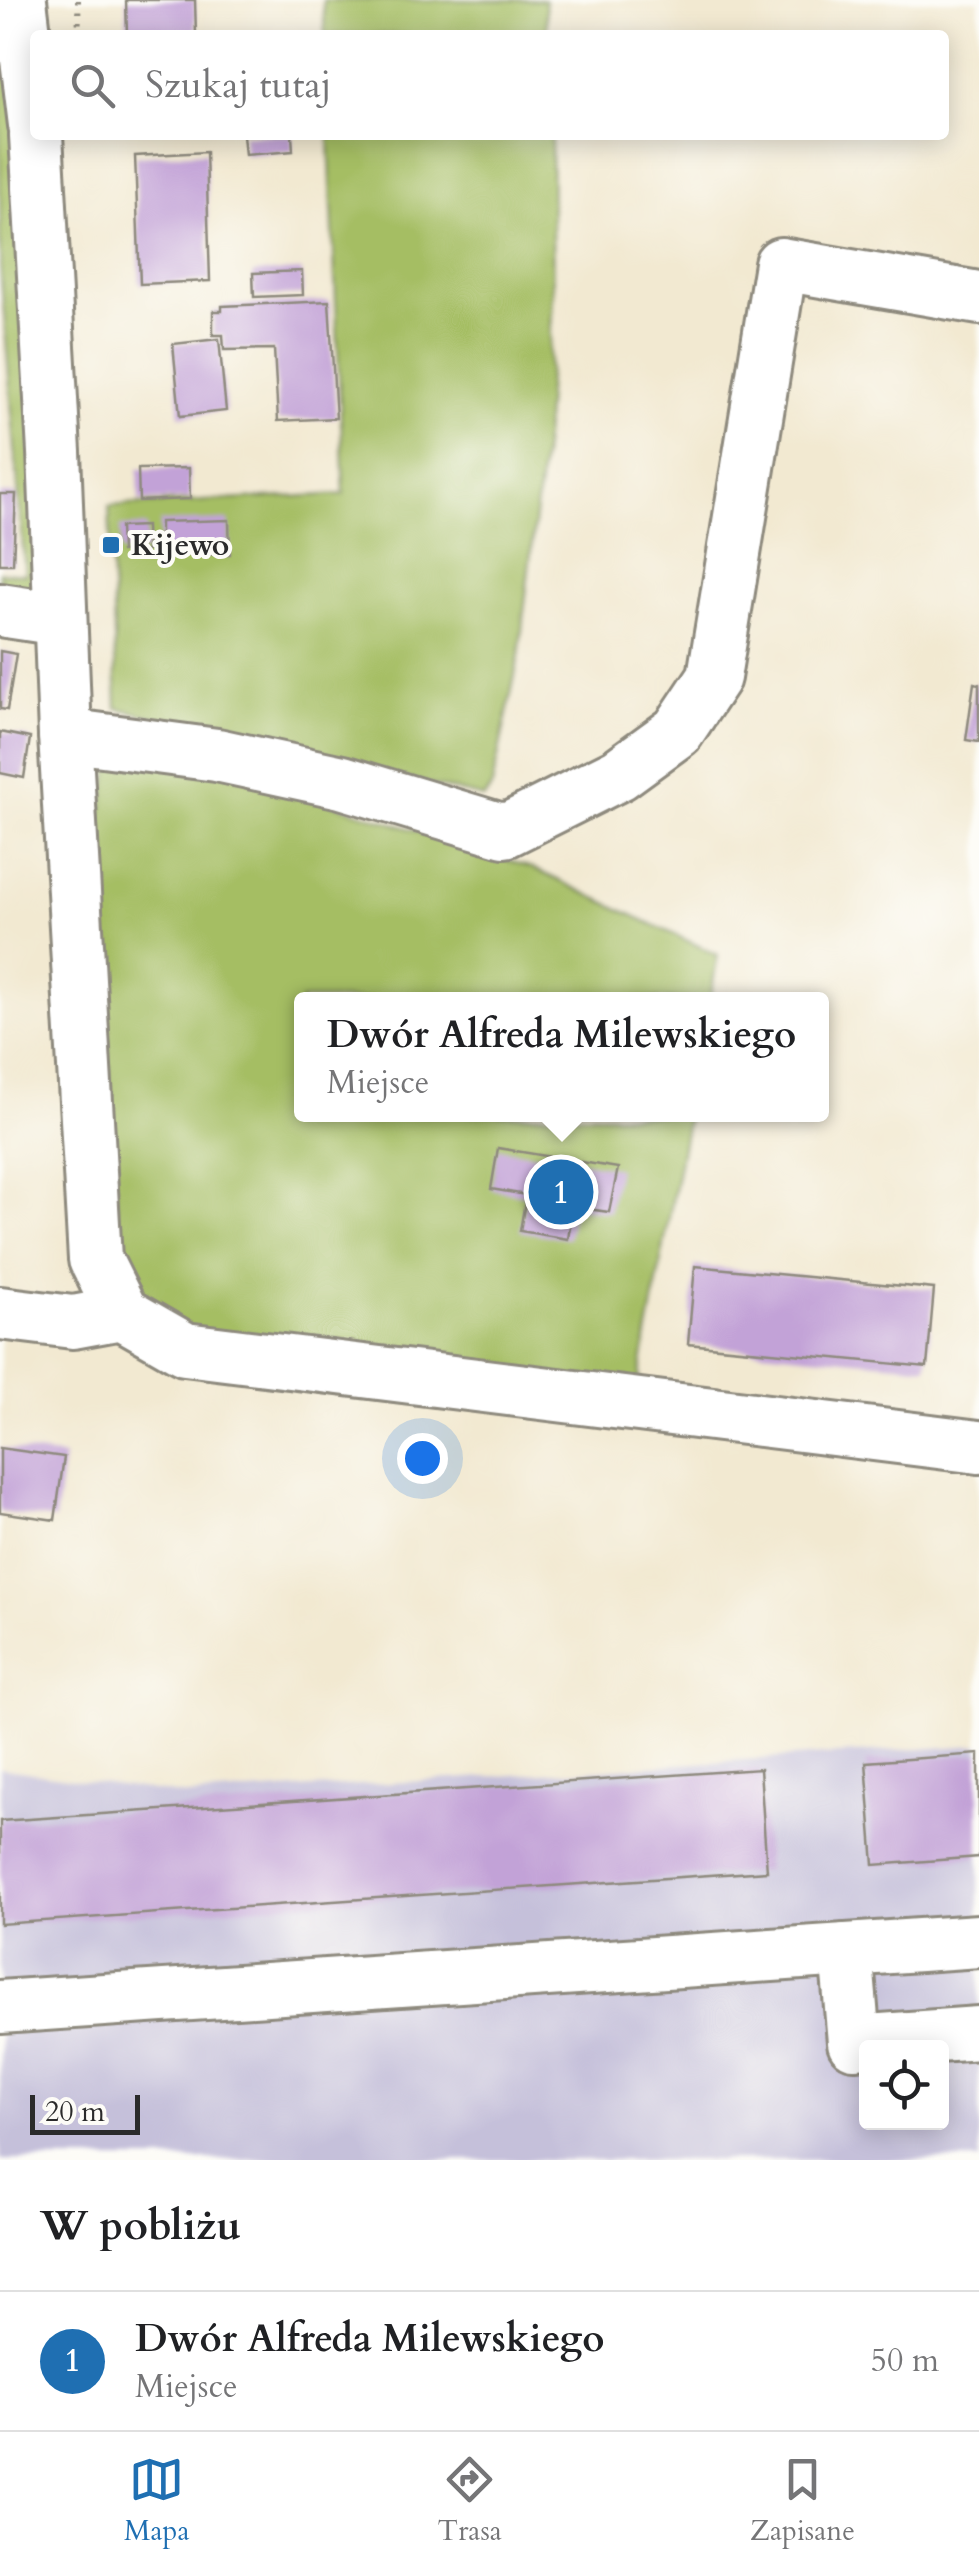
<!DOCTYPE html>
<html lang="pl">
<head>
<meta charset="utf-8">
<style>
  :root { --surface:#fff; --page:#f2f2f2; --text:#202124; --muted:#757577; --line:#e0e0e0; --accent:#1f6fb2 }
  body { margin:0; font-family:Cardo,serif; background:var(--page); color:var(--text) }
  .controls { position:absolute; right:30px; bottom:30px; display:grid; overflow:hidden; border-radius:10px; box-shadow:0 5px 25px #0003 }
  .controls button { width:90px; height:90px; display:grid; place-items:center; padding:0; border:0; border-bottom:2px solid var(--line); background:var(--surface); color:var(--text); font:50px sans-serif }
  .scale { position:absolute; left:30px; bottom:25px; width:110px; box-sizing:border-box; padding-left:10px; border:5px solid #2b2b2b; border-top:0; font-size:28px; line-height:35px; white-space:nowrap; color:#2b2b2b; -webkit-text-stroke:8px #fdfcf7; paint-order:stroke }
  .you { position:absolute; left:422px; top:1458px; width:35px; height:35px; margin:-25px; border:8px solid #fff; border-radius:50%; background:#1a73e8; box-shadow:0 0 0 15px #1a73e833 }
  .badge { display:grid; place-items:center; width:65px; height:65px; border-radius:50%; background:var(--accent); color:#fff; font-size:32px; font-weight:700 }
  .pin { position:absolute; translate:-50% -50%; border:5px solid #fff; box-shadow:0 2px 10px #0006 }
  .popup { position:absolute; left:294px; top:992px; width:535px; height:130px; box-sizing:border-box; display:grid; place-content:center; border-radius:10px; background:var(--surface); filter:drop-shadow(0 2px 8px #0005); font-size:32px; white-space:nowrap; color:var(--muted) }
  .popup b { font-size:38px; color:var(--text) }
  .popup::after { content:''; position:absolute; left:50%; top:100%; margin-left:-20px; border:20px solid transparent; border-top-color:var(--surface) }
  .list { margin:0; padding:0; list-style:none }
  h2 { display:flex; justify-content:space-between; align-items:center; height:130px; margin:0; padding:0 40px; font-size:42px }
  h2 small { font-size:32px; font-weight:400; color:var(--muted) }
  .list li { display:grid; grid-template-columns:65px 1fr auto; gap:30px; align-items:center; box-sizing:border-box; height:140px; padding:0 40px; border-top:2px solid var(--line) }
  .list b { display:block; font-size:38px; white-space:nowrap }
  .list p { margin:0; font-size:32px; white-space:nowrap; color:var(--muted) }
  .list em { font-size:32px; font-style:normal; color:var(--muted) }
  .icon { flex:none; width:55px; height:55px; fill:none; stroke:currentColor; stroke-width:2; stroke-linecap:round; stroke-linejoin:round }
  .map { position:relative; flex:none; width:979px; height:2160px; overflow:hidden }
  .search { position:absolute; background:var(--surface); box-shadow:0 5px 25px #0003; left:30px; right:30px; top:30px; height:110px; display:flex; align-items:center; gap:25px; box-sizing:border-box; padding:0 35px; border-radius:10px; color:var(--muted); font-size:38px }
  .sheet { height:270px; background:var(--surface) }
  nav { display:flex; justify-content:space-around; align-items:center; box-sizing:border-box; height:140px; border-top:2px solid var(--line); background:var(--surface); font-size:28px; color:var(--muted) }
  nav a { display:grid; justify-items:center; gap:5px }
  nav .on { color:var(--accent) }
  .map>svg:first-child { display:block }
  .industrial { fill:#c5c0da; fill-rule:evenodd }
  .green { fill:#a5be64; stroke:#687448; stroke-width:2.5 }
  .building { fill:#c2a2d7 }
  .lines { fill:none; stroke-linecap:round; stroke-linejoin:round }
  .minor-casing { stroke:#8e8a7e; stroke-width:58 }
  .path { stroke:#8e8a7e; stroke-width:6; stroke-dasharray:2.5 8; stroke-linecap:butt }
  .minor { stroke:#fff; stroke-width:52 }
  .poi-dot { fill:#1f6fb2; stroke:#fdfcf7; stroke-width:4 }
  .labels { text-anchor:middle; dominant-baseline:central; stroke-width:8; stroke-linejoin:round; paint-order:stroke }
  .poi-label { font-size:30px; font-weight:bold; fill:#2b2b2b; stroke:#fdfcf7; text-anchor:start }
</style>
</head>
<body>
<div class="map">
<svg width="979" height="2160" viewBox="0 0 979 2160">
  <rect width="100%" height="100%" fill="#fdfcf7"/>
  <filter id="ink" filterUnits="userSpaceOnUse"><feTurbulence type="fractalNoise" baseFrequency=".01" numOctaves="2"/><feDisplacementMap in="SourceGraphic" scale="20" xChannelSelector="R" yChannelSelector="G"/><feConvolveMatrix kernelMatrix="1 2 1 2 8 2 1 2 1" color-interpolation-filters="sRGB"/></filter>
  <filter id="wash" filterUnits="userSpaceOnUse"><feTurbulence type="fractalNoise" baseFrequency=".0048" numOctaves="4" result="noise"/><feDisplacementMap in="SourceGraphic" scale="40" xChannelSelector="R" yChannelSelector="G"/><feGaussianBlur stdDeviation="2.25" result="paint"/><feColorMatrix in="noise" values="0 0 0 0 0 0 0 0 0 0 0 0 0 0 0 0 0 1.4 0 .05"/><feComposite in="paint" operator="in"/></filter>
  <g filter="url(#wash)">
    <rect width="100%" height="100%" fill="#f2e9d1"/>
    <path class="industrial" d="M 979,1745 L 979,2160 L 0,2160 L 0,1768 L 187,1796 ZM 866,2048 L 942,2048 L 942,2122 L 866,2122 Z"/>
    <g class="green">
      <path d="M 0,0 L 20,164 L 41,576 L 33,589 L 0,590 L 0,572 L 25,574 L 0,265 Z"/>
      <path d="M 323,0 L 545,0 L 547,35 L 325,35 Z"/>
      <path d="M 329,135 L 551,135 L 553,298 L 544,439 L 519,656 L 492,786 L 484,798 L 117,708 L 109,506 L 344,494 Z"/>
      <path d="M 112,755 L 217,766 L 532,868 L 718,955 L 710,999 L 301,1000 L 301,1114 L 688,1115 L 638,1385 L 198,1335 L 153,1308 L 119,1260 L 97,837 Z"/>
    </g>
    <g id="blocks">
      <g class="building">
        <path d="M 126,0 L 195,0 L 196,35 L 127,35 Z"/>
        <path d="M 243,135 L 292,135 L 293,151 L 245,155 Z"/>
        <path d="M 206,152 L 210,281 L 140,284 L 135,156 Z"/>
        <path d="M 302,271 L 303,295 L 254,297 L 253,273 Z"/>
        <path d="M 329,301 L 336,418 L 278,421 L 274,349 L 224,350 L 223,335 L 213,335 L 213,311 L 222,311 L 222,306 Z"/>
        <path d="M 219,339 L 226,411 L 180,416 L 173,344 Z"/>
        <path d="M 189,468 L 190,499 L 139,501 L 138,469 Z"/>
        <path d="M 0,494 L 16,494 L 13,564 L 0,564 Z"/>
        <path d="M 229,520 L 230,554 L 160,556 L 160,522 Z"/>
        <path d="M 146,526 L 147,551 L 121,552 L 120,527 Z"/>
        <path d="M 0,651 L 16,654 L 7,710 L 0,709 Z"/>
        <path d="M 974,683 L 979,684 L 979,742 L 966,740 Z"/>
        <path d="M 0,732 L 30,738 L 24,778 L 0,773 Z"/>
        <path d="M 498,1148 L 618,1168 L 609,1212 L 573,1207 L 568,1239 L 520,1231 L 526,1195 L 491,1189 Z"/>
        <path d="M 695,1266 L 934,1289 L 927,1367 L 688,1344 Z"/>
        <path d="M 0,1448 L 64,1457 L 55,1520 L 0,1512 Z"/>
        <path d="M 979,1754 L 979,1857 L 874,1865 L 866,1762 Z"/>
        <path d="M 760,1769 L 767,1871 L 0,1924 L 0,1821 Z"/>
      </g>
    </g>
  </g>
  <g filter="url(#ink)">
    <use href="#blocks" fill-opacity="0" stroke="#8e8a7e" stroke-width="2.5"/>
    <g class="lines">
      <defs>
        <g id="minor">
          <path d="M 20,0 L 35,125"/>
          <path d="M 36,135 L 54,452 L 65,735 L 95,1259 L 122,1313 L 185,1349 L 979,1447"/>
          <path d="M 0,610 L 60,619"/>
          <path d="M 65,735 L 217,755 L 342,782 L 505,831 L 619,774 L 678,731 L 714,677 L 781,264 L 979,298"/>
          <path d="M 0,1313 L 73,1322 L 122,1313"/>
          <path d="M 846,1950 L 979,1941"/>
          <path d="M 0,2007 L 846,1950 L 854,2042 L 979,2033"/>
        </g>
      </defs>
      <use href="#minor" class="minor-casing"/>
      <path class="path" d="M 78,0 L 79,35"/>
      <use href="#minor" class="minor"/>
    </g>
  </g>
  <rect class="poi-dot" x="101" y="535" width="20" height="20" rx="5"/>
  <g class="labels">
    <g class="poi-label">
      <text x="131" y="545">Kijewo</text>
    </g>
  </g>
</svg>
<div class="controls">
<button><svg class="icon" aria-label="locate" viewBox="0 0 24 24"><circle cx="12" cy="12" r="6"/><path d="M12 2v4M12 18v4M2 12h4M18 12h4"/></svg></button>
</div>
<div class="scale">20 m</div>
<div class="you"></div>
<div class="pin badge" style="left:561px;top:1192px">1</div>
<div class="popup"><b>Dwór Alfreda Milewskiego</b>Miejsce</div>
<div class="search"><svg class="icon" aria-label="search" viewBox="0 0 24 24"><circle cx="10" cy="10" r="6"/><path d="M15 15l6 6"/></svg>Szukaj tutaj</div>
</div>
<section class="sheet">
<h2>W pobliżu<small></small></h2>
<ul class="list">
<li><span class="badge">1</span><div><b>Dwór Alfreda Milewskiego</b><p>Miejsce</p></div><em>50 m</em></li>
</ul>
</section>
<nav>
<a class="on"><svg class="icon" aria-label="map" viewBox="0 0 24 24"><path d="M3 6l6-2 6 2 6-2v14l-6 2-6-2-6 2zM9 4v14M15 6v14"/></svg>Mapa</a>
<a><svg class="icon" aria-label="directions" viewBox="0 0 24 24"><path d="M12 3l9 9-9 9-9-9zM9 14v-3h6M13 9l2 2-2 2"/></svg>Trasa</a>
<a><svg class="icon" aria-label="saved" viewBox="0 0 24 24"><path d="M7 4h10v16l-5-4-5 4z"/></svg>Zapisane</a>
</nav>
</body>
</html>
